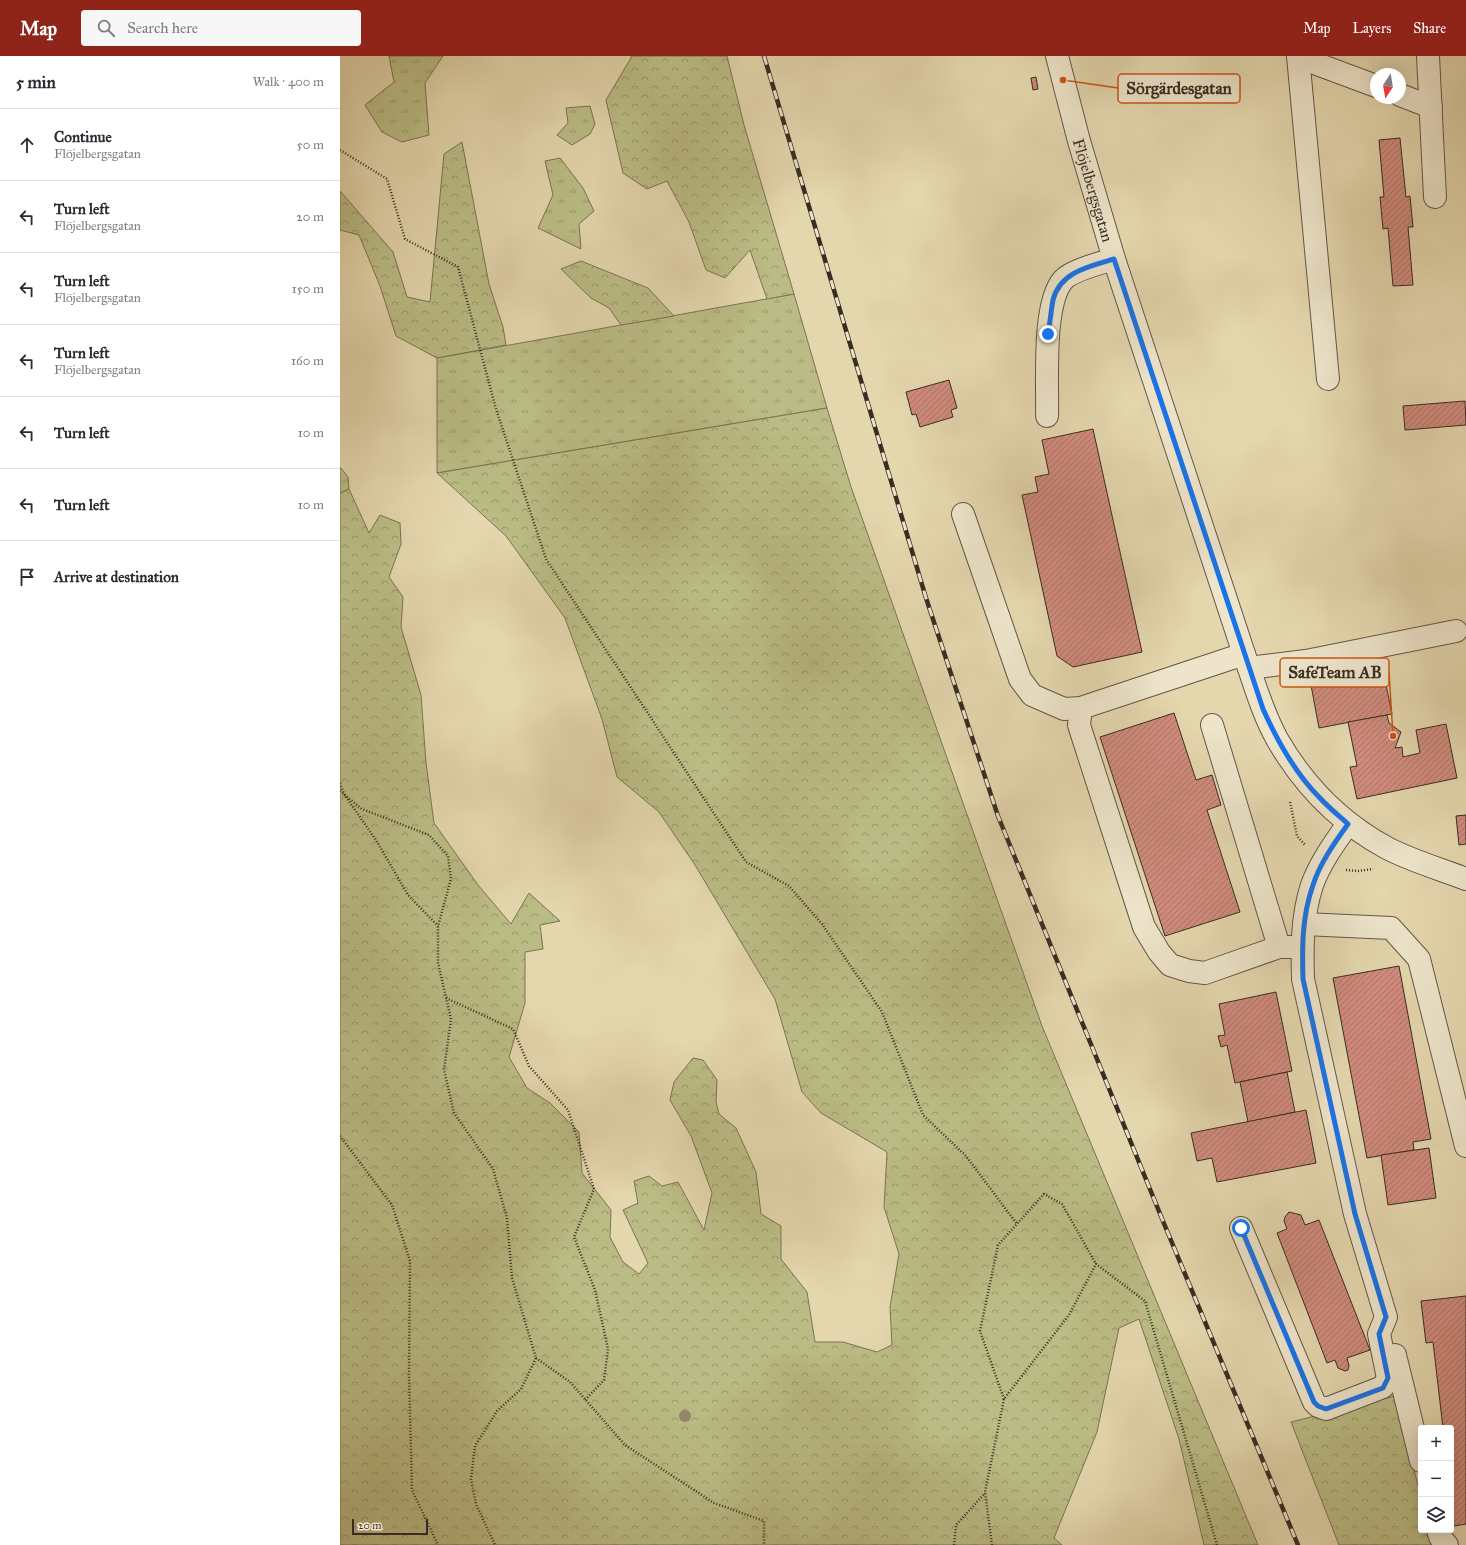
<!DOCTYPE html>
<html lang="en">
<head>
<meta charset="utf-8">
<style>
  :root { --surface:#fff; --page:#f7f7f7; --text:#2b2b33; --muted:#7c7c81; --line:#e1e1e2; --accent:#8f2418 }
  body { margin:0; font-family:"IM FELL Great Primer",serif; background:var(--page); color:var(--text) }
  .controls { position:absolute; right:12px; bottom:12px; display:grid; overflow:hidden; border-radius:4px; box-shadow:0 4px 16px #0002 }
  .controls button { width:36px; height:36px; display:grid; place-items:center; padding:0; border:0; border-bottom:1px solid var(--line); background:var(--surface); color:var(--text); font:20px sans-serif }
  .compass { position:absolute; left:1030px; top:12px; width:36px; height:36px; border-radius:50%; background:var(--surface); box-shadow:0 4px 16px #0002; rotate:192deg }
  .scale { position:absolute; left:12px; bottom:10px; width:76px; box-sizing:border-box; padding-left:4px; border:2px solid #382d23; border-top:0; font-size:11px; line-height:14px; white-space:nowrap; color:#382d23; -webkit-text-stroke:3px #ede4ca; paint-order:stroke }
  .stop { position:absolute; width:12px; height:12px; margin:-9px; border:3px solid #1a73e8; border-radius:50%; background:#fff }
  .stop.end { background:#1a73e8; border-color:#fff; box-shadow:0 1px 4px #0008 }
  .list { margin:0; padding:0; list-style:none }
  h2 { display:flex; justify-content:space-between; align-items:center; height:52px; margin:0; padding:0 16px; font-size:17px }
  h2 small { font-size:13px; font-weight:400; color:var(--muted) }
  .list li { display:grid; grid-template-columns:26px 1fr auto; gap:12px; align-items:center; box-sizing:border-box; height:72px; padding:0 16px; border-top:1px solid var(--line) }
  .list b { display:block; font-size:15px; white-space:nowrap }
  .list p { margin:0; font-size:13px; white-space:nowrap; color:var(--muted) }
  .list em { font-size:13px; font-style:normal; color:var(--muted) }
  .icon { flex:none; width:22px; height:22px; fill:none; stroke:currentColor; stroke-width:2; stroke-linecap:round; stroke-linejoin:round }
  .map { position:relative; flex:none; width:1126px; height:1489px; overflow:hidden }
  header { display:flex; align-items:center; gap:24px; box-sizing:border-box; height:56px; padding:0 20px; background:var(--accent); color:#fff }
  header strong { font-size:19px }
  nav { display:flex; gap:22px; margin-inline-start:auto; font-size:14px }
  .search { width:280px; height:36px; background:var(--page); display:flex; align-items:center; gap:10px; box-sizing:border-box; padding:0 14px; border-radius:4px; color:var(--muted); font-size:15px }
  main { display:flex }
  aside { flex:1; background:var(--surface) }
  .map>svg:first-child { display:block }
  .grass { fill:url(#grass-tufts); stroke:#7a7454 }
  .forest { fill:url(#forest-crowns); stroke:#7a7454 }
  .building { fill:url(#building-hatch); stroke:#382d23 }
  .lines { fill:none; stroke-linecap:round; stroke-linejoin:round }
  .minor-casing { stroke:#635746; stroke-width:24 }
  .path { stroke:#382d23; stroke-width:2.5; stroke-dasharray:1 2; stroke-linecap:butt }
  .minor { stroke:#ede4ca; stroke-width:22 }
  .rail-casing { stroke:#382d23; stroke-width:4.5 }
  .rail { stroke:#ede4ca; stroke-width:3; stroke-dasharray:9; stroke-linecap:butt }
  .tree { fill:#94896c }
  .route { stroke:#1a73e8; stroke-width:5 }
  .labels { text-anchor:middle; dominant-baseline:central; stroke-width:3; stroke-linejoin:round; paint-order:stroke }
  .street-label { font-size:16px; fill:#382d23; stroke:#ede4ca }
  .leader { fill:none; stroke:#ce520f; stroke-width:1.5 }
  .callout-dot { fill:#ce520f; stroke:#ede4ca; stroke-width:1.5 }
  .callout { fill:#ede4ca; stroke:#ce520f; stroke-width:1.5 }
  .callout-label { font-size:17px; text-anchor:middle; font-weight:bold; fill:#382d23 }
</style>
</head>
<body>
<header>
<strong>Map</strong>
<div class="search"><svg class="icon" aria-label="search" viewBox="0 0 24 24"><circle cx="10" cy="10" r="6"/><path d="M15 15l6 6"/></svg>Search here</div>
<nav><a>Map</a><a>Layers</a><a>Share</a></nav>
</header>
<main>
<aside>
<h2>5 min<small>Walk · 400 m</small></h2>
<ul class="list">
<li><svg class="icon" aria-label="ahead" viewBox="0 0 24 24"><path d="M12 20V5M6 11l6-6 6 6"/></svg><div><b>Continue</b><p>Flöjelbergsgatan</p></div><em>50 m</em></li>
<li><svg class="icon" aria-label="left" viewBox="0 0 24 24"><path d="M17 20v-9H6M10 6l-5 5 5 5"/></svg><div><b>Turn left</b><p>Flöjelbergsgatan</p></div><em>20 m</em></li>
<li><svg class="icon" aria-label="left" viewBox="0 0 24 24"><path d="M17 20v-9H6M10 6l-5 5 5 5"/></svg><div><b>Turn left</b><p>Flöjelbergsgatan</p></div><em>150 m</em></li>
<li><svg class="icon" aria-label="left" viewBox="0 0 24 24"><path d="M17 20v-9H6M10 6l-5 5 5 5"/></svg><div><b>Turn left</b><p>Flöjelbergsgatan</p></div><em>160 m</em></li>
<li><svg class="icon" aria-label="left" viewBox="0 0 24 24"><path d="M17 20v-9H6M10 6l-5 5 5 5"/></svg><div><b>Turn left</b></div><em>10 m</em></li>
<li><svg class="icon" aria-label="left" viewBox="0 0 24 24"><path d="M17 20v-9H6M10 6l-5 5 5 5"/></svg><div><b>Turn left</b></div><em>10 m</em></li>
<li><svg class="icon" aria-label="arrive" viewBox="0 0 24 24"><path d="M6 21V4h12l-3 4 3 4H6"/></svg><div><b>Arrive at destination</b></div></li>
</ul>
</aside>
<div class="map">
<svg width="1126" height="1489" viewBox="0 0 1126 1489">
  <defs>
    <pattern id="grass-tufts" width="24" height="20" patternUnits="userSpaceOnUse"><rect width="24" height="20" fill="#bbbc85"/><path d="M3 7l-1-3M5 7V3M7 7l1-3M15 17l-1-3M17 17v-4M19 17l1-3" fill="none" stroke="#99996c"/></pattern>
    <pattern id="forest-crowns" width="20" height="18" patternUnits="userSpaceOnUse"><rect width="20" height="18" fill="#bbbc85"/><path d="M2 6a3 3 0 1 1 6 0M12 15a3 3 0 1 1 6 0" fill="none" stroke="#99996c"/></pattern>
    <pattern id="building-hatch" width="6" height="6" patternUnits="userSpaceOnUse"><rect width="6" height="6" fill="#d08b7d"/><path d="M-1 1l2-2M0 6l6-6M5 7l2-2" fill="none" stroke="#aa7266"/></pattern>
  </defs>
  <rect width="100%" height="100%" fill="#e4d6ad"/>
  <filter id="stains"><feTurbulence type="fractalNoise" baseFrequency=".005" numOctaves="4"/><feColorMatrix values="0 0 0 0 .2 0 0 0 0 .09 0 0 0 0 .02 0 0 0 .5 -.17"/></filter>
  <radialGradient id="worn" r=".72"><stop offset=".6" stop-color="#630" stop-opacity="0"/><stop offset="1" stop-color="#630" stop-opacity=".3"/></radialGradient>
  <g class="grass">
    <path d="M 49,0 L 103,0 L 85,27 L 89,79 L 62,86 L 42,76 L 25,49 L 54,26 Z"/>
    <path d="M 250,50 L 255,68 L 250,78 L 232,89 L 217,79 L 228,67 L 226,52 Z"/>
    <path d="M 220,102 L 243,132 L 254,155 L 239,168 L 241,193 L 198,172 L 213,139 L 205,105 Z"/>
    <path d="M 454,238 L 487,352 L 97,417 L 97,302 Z"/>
    <path d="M 0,411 L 8,421 L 9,433 L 0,437 Z"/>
  </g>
  <g class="forest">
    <path d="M 291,0 L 387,0 L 404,69 L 454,238 L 427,243 L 410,194 L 385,222 L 366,214 L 349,166 L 327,125 L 307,133 L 283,117 L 266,44 L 291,2 Z"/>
    <path d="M 122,86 L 149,228 L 163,271 L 166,289 L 97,302 L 56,280 L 40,230 L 19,179 L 0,174 L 0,135 L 53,196 L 67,241 L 90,246 L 104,98 Z"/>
    <path d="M 241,205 L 308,232 L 334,260 L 281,269 L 269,252 L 251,242 L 221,213 Z"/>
    <path d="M 487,352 L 511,431 L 702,970 L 918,1489 L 864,1489 L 839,1383 L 799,1263 L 779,1272 L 757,1376 L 714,1482 L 722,1489 L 0,1489 L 0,437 L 9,433 L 29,477 L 40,459 L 60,467 L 61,488 L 49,521 L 63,541 L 61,571 L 81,639 L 86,707 L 94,767 L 138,829 L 171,868 L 189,837 L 220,865 L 200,869 L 203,893 L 185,896 L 185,947 L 169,1001 L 187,1032 L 210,1047 L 239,1076 L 242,1117 L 271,1154 L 270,1181 L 283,1206 L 299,1218 L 308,1207 L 283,1154 L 298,1147 L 294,1125 L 309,1120 L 322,1130 L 338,1126 L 364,1174 L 372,1137 L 351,1080 L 330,1044 L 334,1026 L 353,1002 L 363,1004 L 377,1024 L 376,1046 L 379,1058 L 396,1072 L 416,1116 L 421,1158 L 441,1170 L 441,1203 L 467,1236 L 475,1286 L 503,1286 L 537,1296 L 552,1289 L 550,1251 L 559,1198 L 544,1151 L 547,1096 L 481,1057 L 462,1036 L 435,943 L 355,809 L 319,756 L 277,721 L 262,663 L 225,562 L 166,480 L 97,417 Z"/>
    <path d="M 1055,1340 L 1081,1441 L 1081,1474 L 1089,1474 L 1093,1489 L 999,1489 L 951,1366 Z"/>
  </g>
  <g class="building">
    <path d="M 696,21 L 698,33 L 693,34 L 691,22 Z"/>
    <path d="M 1060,82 L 1066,141 L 1070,140 L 1073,171 L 1068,171 L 1073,229 L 1053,230 L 1048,172 L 1043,173 L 1040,141 L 1044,141 L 1039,84 Z"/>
    <path d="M 609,324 L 617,352 L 611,354 L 613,361 L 580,371 L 576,358 L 572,359 L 566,336 Z"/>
    <path d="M 1125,345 L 1126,369 L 1065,374 L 1063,350 Z"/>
    <path d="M 753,373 L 802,596 L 733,611 L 717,600 L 682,439 L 698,436 L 695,421 L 709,418 L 702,384 Z"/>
    <path d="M 1040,599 L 1052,658 L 979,672 L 968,613 Z"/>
    <path d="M 834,657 L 856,724 L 872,719 L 881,749 L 867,754 L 900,856 L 825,880 L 760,681 Z"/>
    <path d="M 1047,659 L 1049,667 L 1061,676 L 1055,692 L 1062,691 L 1063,701 L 1080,697 L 1076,674 L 1106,668 L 1117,722 L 1017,743 L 1010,711 L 1017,710 L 1008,666 Z"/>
    <path d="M 1126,759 L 1126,788 L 1119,789 L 1116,760 Z"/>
    <path d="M 1059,910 L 1091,1083 L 1073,1086 L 1074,1094 L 1027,1102 L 993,922 Z"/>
    <path d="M 936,936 L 952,1015 L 895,1027 L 887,989 L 881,991 L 878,980 L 885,979 L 879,948 Z"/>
    <path d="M 947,1016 L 955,1056 L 908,1066 L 900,1026 Z"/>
    <path d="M 966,1054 L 976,1107 L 877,1126 L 872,1102 L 857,1105 L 851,1077 Z"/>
    <path d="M 1089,1092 L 1096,1142 L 1048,1149 L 1041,1099 Z"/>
    <path d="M 949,1156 L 961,1159 L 965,1169 L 979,1164 L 1030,1294 L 1007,1302 L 1009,1310 L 1008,1314 L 1005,1315 L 998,1312 L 995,1304 L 987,1307 L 937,1177 L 947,1173 L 944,1165 L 945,1161 Z"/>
    <path d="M 1126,1240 L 1126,1468 L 1114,1470 L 1111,1441 L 1111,1372 L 1103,1372 L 1093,1286 L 1086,1287 L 1081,1245 Z"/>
  </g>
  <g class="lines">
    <defs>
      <g id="minor">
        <path id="s1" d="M 717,0 L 739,85 L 774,203 L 904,598 C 914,626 922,656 937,683 C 964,730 999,766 1047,792 C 1072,805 1100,813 1126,823"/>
        <path d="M 958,0 L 988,323"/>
        <path d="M 1088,0 L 1095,141"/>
        <path d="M 958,1 L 1036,30"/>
        <path d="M 1060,39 L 1091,51"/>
        <path d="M 707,360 C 708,327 702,249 723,224 C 732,214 761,207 774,203"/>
        <path d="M 623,458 L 680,623 L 692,639 L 724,653 L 741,652 L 904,598"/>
        <path d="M 909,612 L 966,605 L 1116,575"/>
        <path d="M 741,652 L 739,669 L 804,871 L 819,896 L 830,909 L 849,915 L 865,917 L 939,891 L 962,891"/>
        <path d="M 872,669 L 939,891"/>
        <path d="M 964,868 L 1051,872 L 1079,903 L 1126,1090"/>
        <path d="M 901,1172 L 974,1346 L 978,1350 L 986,1353 L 1043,1331 L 1048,1322 L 1039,1278 L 1046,1261 L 1015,1158 L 963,923 C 962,891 962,860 972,829 C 980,807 995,786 1008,768"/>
        <path d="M 1055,1299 L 1081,1405"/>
        <path d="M 1098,1474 L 1100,1481 L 1107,1489"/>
      </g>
    </defs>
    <use href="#minor" class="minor-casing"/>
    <g class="path">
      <path d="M 0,94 L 47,123 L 65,183 L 118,211 L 156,353 L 206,503 L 406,806 L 449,830 L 482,868 L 542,956 L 583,1059 L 626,1100 L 677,1168"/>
      <path d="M 0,727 L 4,738 L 36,784 L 68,839 L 98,870"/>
      <path d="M 0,735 L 22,753 L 89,779 L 108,800 L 111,823 L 98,870 L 98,907 L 111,963 L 104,1014 L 114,1057 L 153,1113 L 167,1162 L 172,1222 L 196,1302 L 181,1333 L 157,1355 L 135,1390 L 131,1423 L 136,1448 L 155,1489"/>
      <path d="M 950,746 L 957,780 L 965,789"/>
      <path d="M 1006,814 L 1018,815 L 1033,813"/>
      <path d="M 106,942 L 173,973 L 189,1010 L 228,1054 L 254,1133 L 234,1181 L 255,1234 L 268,1293 L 264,1324 L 245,1344"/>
      <path d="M 0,1080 L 52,1149 L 70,1205 L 69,1319 L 72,1434 L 98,1489"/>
      <path d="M 196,1302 L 230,1326 L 285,1389 L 374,1447 L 424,1465 L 424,1489"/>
      <path d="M 664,1343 L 640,1275 L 658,1189 L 704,1138 L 722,1148 L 756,1208"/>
      <path d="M 614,1489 L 616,1469 L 645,1437"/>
      <path d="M 652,1489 L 645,1436 L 664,1343 L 729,1259 L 756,1208 L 805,1245 L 877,1489"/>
    </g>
    <use href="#minor" class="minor"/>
    <defs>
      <path id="rail" d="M 424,0 L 586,542 L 658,760 L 825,1170 L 958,1489"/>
    </defs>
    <use href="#rail" class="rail-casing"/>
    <use href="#rail" class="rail"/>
  </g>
  <circle class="tree" cx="345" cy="1360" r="6"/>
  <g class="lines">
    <path class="route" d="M 708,278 C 710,267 711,255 713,244 C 720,216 750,210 774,203 L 923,653 C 937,684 954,716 979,741 C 988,751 998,759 1008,768 C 995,786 980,807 973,829 C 962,860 962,891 963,923 L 1015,1158 L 1046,1261 L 1039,1278 L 1048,1322 L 1043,1332 L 986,1353 L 978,1350 L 974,1346 L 901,1172"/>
  </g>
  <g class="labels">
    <g class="street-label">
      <text stroke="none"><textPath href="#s1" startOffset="139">Flöjelbergsgatan</textPath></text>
    </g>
  </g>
  <path class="leader" d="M723 24L778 32M1053 680L1049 616"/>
  <g class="callout-dot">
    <circle cx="723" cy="24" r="4"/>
    <circle cx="1053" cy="680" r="4"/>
  </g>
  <g class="callout">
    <rect x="778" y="18" width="122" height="29" rx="4"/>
    <rect x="940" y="602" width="109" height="29" rx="4"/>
  </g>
  <g class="callout-label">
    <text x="839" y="38">Sörgärdesgatan</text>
    <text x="995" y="622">SafeTeam AB</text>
  </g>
  <rect width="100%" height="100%" filter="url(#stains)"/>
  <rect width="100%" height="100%" fill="url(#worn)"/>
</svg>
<div class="controls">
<button>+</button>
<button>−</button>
<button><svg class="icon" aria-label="layers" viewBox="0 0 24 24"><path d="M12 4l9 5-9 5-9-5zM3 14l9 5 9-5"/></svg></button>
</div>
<svg class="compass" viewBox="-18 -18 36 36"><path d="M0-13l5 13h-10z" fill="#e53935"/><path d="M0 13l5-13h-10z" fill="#7c7c81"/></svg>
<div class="scale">20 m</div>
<div class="stop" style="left:901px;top:1172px"></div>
<div class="stop end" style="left:708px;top:278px"></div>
</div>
</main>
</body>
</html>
